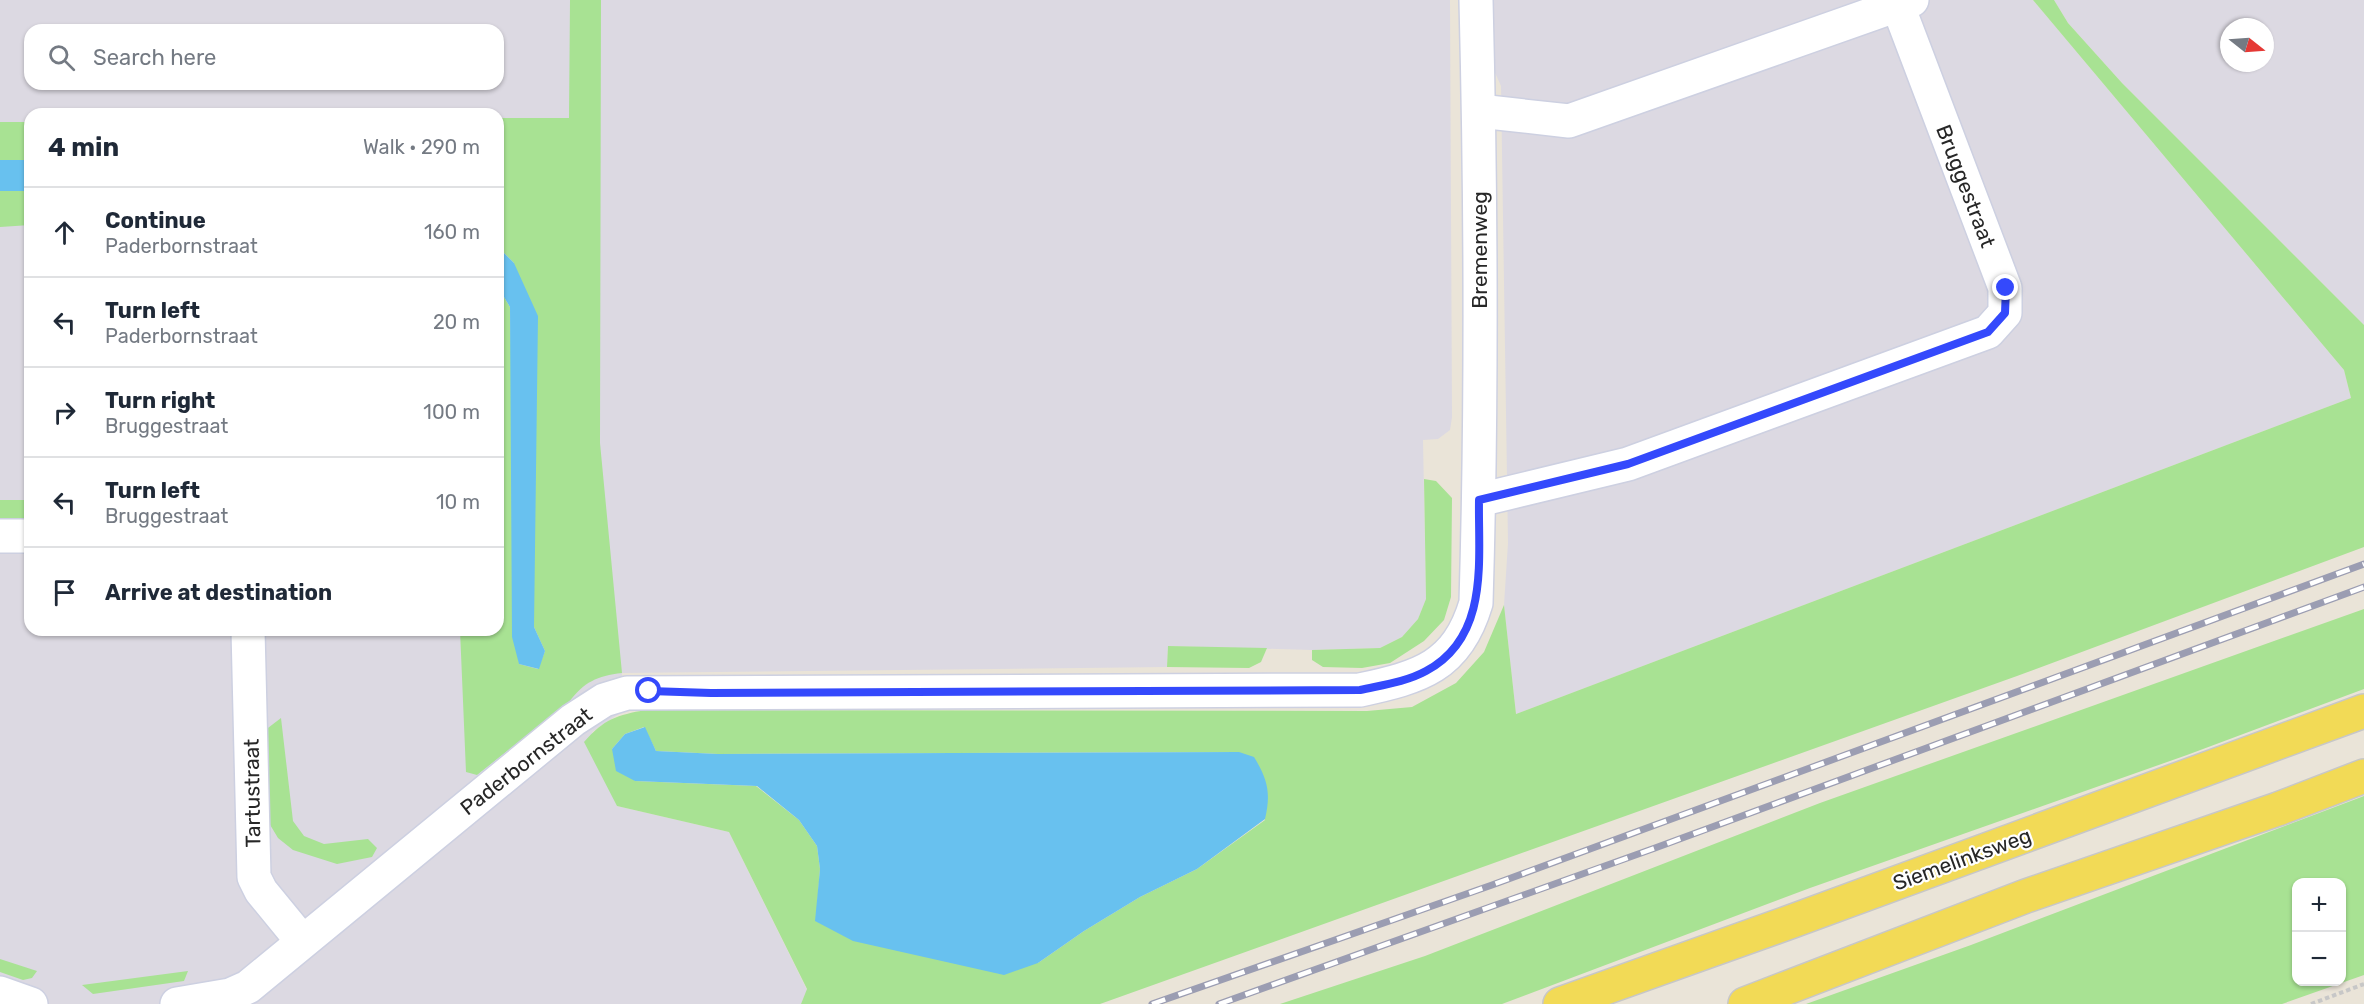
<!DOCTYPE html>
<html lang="en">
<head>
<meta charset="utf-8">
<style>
  :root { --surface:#fff; --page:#f6f6f7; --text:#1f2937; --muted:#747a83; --line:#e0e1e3 }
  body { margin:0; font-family:Rubik,sans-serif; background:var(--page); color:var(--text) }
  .controls { position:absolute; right:18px; bottom:18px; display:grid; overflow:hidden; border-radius:12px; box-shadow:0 2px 4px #0004 }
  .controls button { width:54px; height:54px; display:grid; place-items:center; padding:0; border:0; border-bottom:2px solid var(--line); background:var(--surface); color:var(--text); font:30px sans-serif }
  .compass { position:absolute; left:2220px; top:18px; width:54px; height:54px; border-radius:50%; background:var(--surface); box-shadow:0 2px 4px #0004; rotate:107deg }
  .stop { position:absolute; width:18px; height:18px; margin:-14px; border:4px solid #3449fc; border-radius:50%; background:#fff }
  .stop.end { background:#3449fc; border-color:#fff; box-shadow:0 2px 6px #0008 }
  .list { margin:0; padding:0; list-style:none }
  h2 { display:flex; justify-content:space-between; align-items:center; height:78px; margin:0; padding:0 24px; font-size:26px }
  h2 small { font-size:20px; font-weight:400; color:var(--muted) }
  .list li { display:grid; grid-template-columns:39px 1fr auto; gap:18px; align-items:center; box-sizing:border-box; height:90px; padding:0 24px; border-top:2px solid var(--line) }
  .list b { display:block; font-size:22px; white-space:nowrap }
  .list p { margin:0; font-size:20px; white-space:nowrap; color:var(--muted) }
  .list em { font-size:20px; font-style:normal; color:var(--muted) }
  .icon { flex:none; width:33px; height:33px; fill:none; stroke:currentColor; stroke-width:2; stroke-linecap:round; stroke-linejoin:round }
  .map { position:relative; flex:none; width:2364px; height:1004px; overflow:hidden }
  .search { position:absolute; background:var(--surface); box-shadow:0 2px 4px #0004; left:24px; top:24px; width:480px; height:66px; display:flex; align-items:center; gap:15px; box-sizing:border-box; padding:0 21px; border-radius:18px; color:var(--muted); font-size:22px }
  .panel { position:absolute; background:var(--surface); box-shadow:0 2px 4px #0004; left:24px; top:108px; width:480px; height:528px; border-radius:18px }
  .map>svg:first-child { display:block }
  .industrial { fill:#dcd9e2; fill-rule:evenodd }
  .green { fill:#a8e293; fill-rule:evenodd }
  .water { fill:#68c1ef }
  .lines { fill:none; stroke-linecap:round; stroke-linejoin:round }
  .minor-casing { stroke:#cdd0e1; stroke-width:36 }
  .major-casing { stroke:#c7c7c7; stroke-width:36 }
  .path { stroke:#c7c7c7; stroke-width:4; stroke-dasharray:4.5 3; stroke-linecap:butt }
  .minor { stroke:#fff; stroke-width:33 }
  .major { stroke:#f2da56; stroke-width:33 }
  .rail-casing { stroke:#9b9db2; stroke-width:7 }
  .rail { stroke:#fff; stroke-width:4.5; stroke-dasharray:14; stroke-linecap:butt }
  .route { stroke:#3449fc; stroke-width:8 }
  .labels { text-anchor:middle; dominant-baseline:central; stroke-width:4.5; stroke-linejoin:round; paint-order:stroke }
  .street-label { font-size:21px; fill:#272727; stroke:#fff }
</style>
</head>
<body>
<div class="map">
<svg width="2364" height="1004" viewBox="0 0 2364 1004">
  <rect width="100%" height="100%" fill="#eae4d8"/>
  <g class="industrial">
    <path d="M 0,0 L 1450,0 L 1452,417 L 1450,430 L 1438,439 L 1423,440 L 1426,599 L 1418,619 L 1402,637 L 1380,648 L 1312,650 L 1168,646 L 1167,667 L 622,673 L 619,714 L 592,732 L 617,806 L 729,832 L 807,990 L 801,1004 L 0,1004 ZM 30,30 L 498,30 L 498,84 L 30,84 ZM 30,114 L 498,114 L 498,630 L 30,630 Z"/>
    <path d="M 1492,0 L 2033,0 L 2344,370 L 2351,398 L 1516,714 L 1504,605 L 1508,543 L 1501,86 L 1493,68 Z"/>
    <path d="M 2054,0 L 2364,0 L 2364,325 L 2122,83 L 2068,23 ZM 2229,27 L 2265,27 L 2265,63 L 2229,63 Z"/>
  </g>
  <g class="green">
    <path d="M 570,0 L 601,0 L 600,443 L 622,673 C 597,676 584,682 569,702 L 477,775 L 466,772 L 460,630 L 498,630 L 498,287 L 510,307 L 519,664 L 538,669 L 545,651 L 534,627 L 514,263 L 498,247 L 498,118 L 569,118 Z"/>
    <path d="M 2033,0 L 2054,0 L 2068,23 L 2122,83 L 2364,325 L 2364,547 L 2017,676 L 1100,1004 L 801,1004 L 807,989 L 729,832 L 617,806 L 584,742 C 604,719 617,715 646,710 L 1367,711 L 1412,707 L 1456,683 L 1484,652 L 1504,605 L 1516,714 L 2351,398 L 2344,370 ZM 644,727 L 656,751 L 718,754 L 1239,752 L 1265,820 L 1197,869 L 1140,897 L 1084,931 L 1038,963 L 816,921 L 820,869 L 817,846 L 799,820 L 756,786 L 635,781 L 612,749 L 625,734 Z"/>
    <rect x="0" y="122" width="30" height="38"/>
    <path d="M 0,191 L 30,191 L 30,225 L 0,227 Z"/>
    <path d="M 1424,479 L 1436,481 L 1452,498 L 1451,597 L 1444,620 L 1424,641 L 1390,663 L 1362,668 L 1323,667 L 1312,660 L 1312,650 L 1380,648 L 1402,637 L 1418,619 L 1426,599 Z"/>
    <rect x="0" y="500" width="30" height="19"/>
    <path d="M 2364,609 L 2364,689 L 2187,755 L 1810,888 L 1502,1004 L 1280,1004 L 1425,956 L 1820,803 Z"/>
    <path d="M 1168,646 L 1267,648 L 1261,662 L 1249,668 L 1167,667 Z"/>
    <path d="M 281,718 L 293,821 L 304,836 L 324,844 L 368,839 L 377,848 L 372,857 L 337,864 L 293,850 L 278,838 L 266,818 L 264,731 Z"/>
    <path d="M 2364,796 L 2364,975 L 2282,1004 L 1806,1004 L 1971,945 ZM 2296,882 L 2342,882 L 2342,982 L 2296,982 Z"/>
    <path d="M 0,959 L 37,971 L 32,978 L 23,980 L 0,972 Z"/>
    <path d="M 188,971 L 184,981 L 93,994 L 82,985 Z"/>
  </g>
  <g class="water">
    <rect x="0" y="160" width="30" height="31"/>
    <path d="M 498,247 L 514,263 L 538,316 L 534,627 L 545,651 L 539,669 L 519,664 L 512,637 L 510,307 L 498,287 Z"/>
    <path d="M 645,727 L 656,751 L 718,754 L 1239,752 L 1254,757 C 1268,780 1271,793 1265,819 L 1197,869 L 1140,897 L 1084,931 L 1038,963 L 1004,975 L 853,941 L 815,921 L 820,869 L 817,846 L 799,820 L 757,786 L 635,781 L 616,771 L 612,749 L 625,734 Z"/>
  </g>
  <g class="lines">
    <defs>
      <g id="minor">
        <path d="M 1479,111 L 1569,121 L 1912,0"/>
        <path d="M 1479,500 L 1628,464 L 1988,332 L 2005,313 L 2005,288 L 1898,6"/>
        <path d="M 0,536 L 30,536"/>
        <path d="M 248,630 L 254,877 L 261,891 L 302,941"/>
        <path d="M 0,993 L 31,1004"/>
        <path d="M 177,1004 L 230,995 L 248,987 L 573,720 L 604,700 L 627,693 L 1360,690 C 1420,677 1457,667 1476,603 C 1482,402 1481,201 1476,0"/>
      </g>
      <g id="major">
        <path d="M 1560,1004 L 1790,922 L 2364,711"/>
        <path d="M 1745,1004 L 2026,896 L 2278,809 L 2364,776"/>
      </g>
    </defs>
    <use href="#minor" class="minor-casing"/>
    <use href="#major" class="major-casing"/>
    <path class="path" d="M 2311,1004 L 2364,984"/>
    <use href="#minor" class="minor"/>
    <use href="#major" class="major"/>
    <defs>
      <g id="rail">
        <path d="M 1152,1004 L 1492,885 L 2364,564"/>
        <path d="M 1219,1004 L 1655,848 L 2364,587"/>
      </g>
    </defs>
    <use href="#rail" class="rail-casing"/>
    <use href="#rail" class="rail"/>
  </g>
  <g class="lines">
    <path class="route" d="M 649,691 L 711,693 L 1360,690 C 1382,685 1406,682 1426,671 C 1490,637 1478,560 1479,500 L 1628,464 L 1988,332 L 2005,313 L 2006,288"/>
  </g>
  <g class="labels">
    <g class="street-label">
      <text transform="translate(1966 186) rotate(69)">Bruggestraat</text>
      <text transform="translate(1479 250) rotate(-90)">Bremenweg</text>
      <text transform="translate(526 761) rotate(-38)">Paderbornstraat</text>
      <text transform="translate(252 793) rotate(-91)">Tartustraat</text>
      <text transform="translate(1962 859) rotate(-20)">Siemelinksweg</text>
    </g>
  </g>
</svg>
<div class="controls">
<button>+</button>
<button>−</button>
</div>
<svg class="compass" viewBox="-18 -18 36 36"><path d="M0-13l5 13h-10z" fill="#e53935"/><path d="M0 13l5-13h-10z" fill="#747a83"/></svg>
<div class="stop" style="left:649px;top:691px"></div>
<div class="stop end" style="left:2006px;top:288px"></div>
<div class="search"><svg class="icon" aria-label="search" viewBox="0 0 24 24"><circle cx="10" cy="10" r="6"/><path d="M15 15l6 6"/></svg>Search here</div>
<section class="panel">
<h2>4 min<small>Walk · 290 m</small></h2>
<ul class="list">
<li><svg class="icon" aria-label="ahead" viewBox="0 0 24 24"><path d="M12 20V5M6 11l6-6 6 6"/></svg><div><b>Continue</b><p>Paderbornstraat</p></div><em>160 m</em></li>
<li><svg class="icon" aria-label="left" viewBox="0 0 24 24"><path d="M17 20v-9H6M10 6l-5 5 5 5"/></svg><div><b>Turn left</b><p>Paderbornstraat</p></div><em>20 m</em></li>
<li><svg class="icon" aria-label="right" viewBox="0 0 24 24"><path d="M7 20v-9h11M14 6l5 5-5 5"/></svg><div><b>Turn right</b><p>Bruggestraat</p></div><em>100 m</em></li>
<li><svg class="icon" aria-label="left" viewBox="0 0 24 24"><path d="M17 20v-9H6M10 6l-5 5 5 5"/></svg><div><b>Turn left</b><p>Bruggestraat</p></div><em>10 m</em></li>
<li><svg class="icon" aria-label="arrive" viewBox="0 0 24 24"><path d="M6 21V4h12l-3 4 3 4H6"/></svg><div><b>Arrive at destination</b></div></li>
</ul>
</section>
</div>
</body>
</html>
